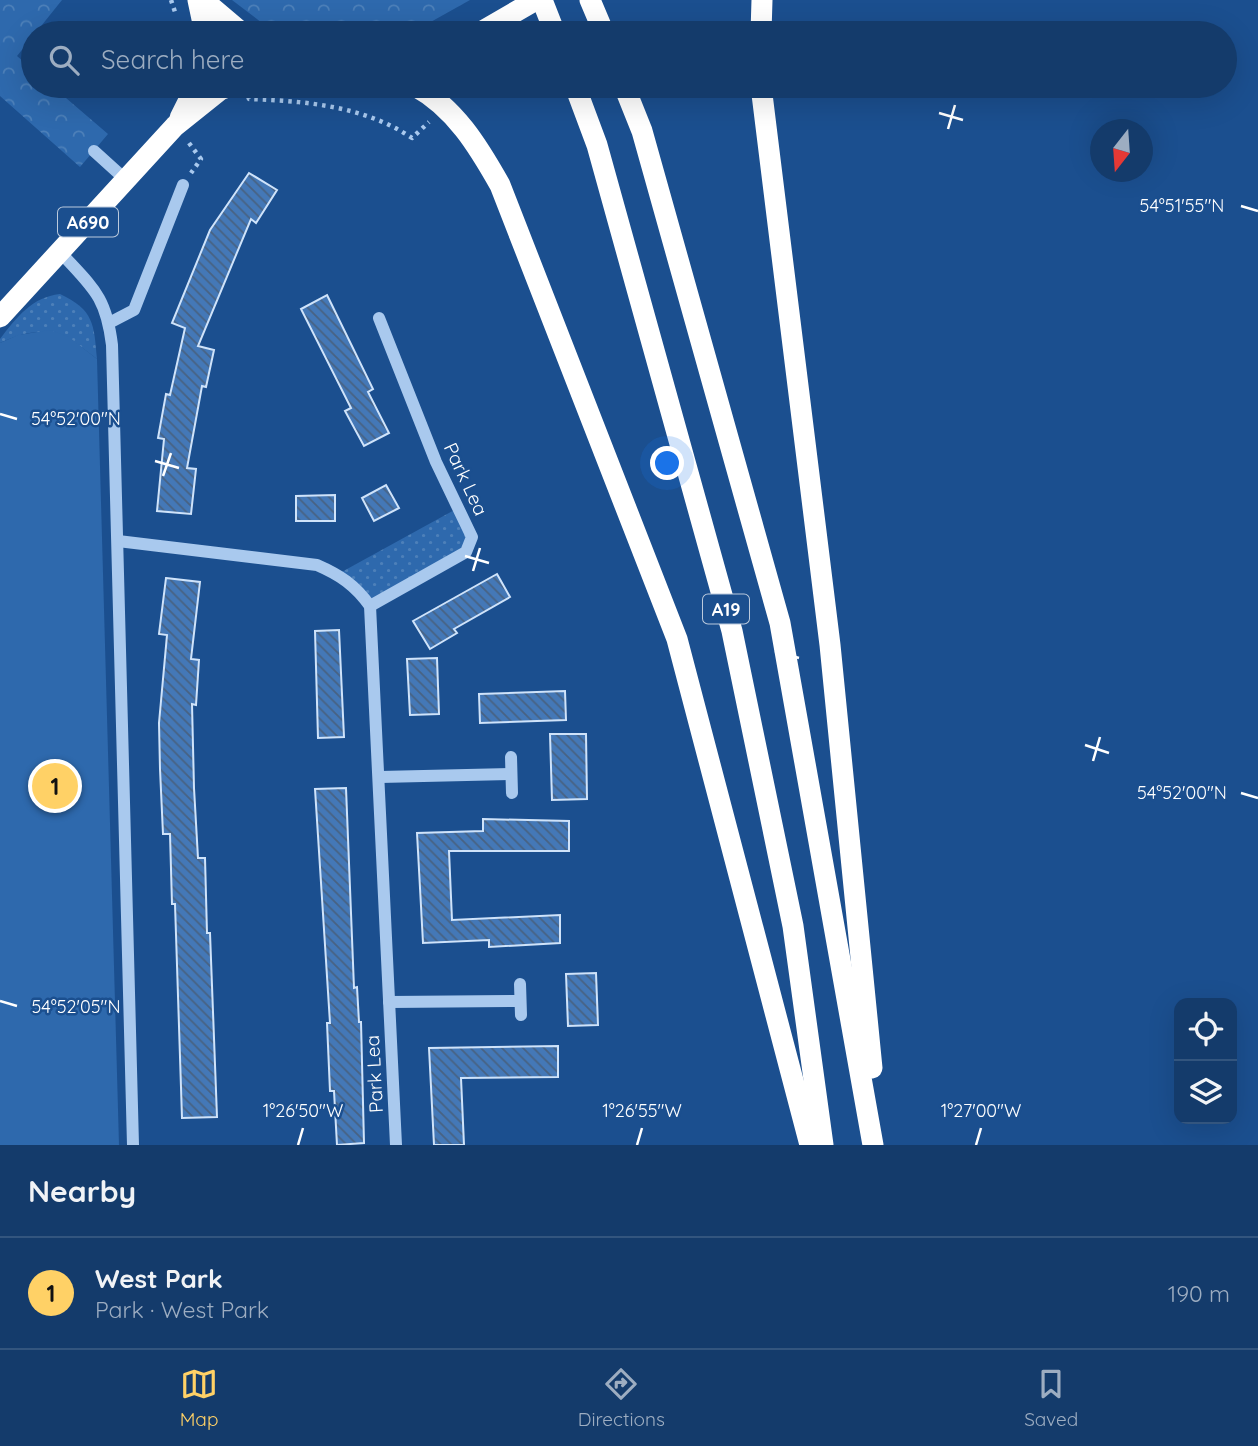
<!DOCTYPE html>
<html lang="en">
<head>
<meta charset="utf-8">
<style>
  :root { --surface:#143b6b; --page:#1d4271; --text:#f1f3f6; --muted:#9dadc1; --line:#33557e; --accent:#ffd166 }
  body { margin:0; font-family:Quicksand,sans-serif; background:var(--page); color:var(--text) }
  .controls { position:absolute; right:21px; bottom:21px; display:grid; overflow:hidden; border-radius:14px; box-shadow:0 7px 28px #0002 }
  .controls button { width:63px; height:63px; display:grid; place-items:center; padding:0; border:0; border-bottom:2px solid var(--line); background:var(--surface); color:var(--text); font:35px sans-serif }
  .compass { position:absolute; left:1090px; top:119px; width:63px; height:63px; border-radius:50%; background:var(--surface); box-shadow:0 7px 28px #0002; rotate:197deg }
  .you { position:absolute; left:668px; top:464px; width:24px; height:24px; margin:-18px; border:5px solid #fff; border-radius:50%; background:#1a73e8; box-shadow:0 0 0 10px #1a73e833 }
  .badge { display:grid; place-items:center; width:46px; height:46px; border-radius:50%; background:var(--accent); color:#111; font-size:23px; font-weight:700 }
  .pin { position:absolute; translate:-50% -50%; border:4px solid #fff; box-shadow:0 2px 7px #0006 }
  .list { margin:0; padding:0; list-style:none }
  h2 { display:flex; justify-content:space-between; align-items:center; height:91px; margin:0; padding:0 28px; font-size:30px }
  h2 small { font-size:23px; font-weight:400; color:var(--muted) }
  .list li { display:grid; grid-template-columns:46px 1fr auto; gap:21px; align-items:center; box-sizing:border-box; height:112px; padding:0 28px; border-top:2px solid var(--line) }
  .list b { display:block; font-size:26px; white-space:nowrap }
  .list p { margin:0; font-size:23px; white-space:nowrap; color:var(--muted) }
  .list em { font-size:23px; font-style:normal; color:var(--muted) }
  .icon { flex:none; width:38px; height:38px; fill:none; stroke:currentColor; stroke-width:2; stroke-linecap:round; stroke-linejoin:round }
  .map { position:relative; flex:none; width:1258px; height:1145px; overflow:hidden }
  .search { position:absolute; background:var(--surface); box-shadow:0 7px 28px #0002; left:21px; right:21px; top:21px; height:77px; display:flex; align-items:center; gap:18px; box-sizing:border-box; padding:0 24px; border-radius:38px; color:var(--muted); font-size:26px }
  .sheet { height:203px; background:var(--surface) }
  nav { display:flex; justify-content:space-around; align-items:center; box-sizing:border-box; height:98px; border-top:2px solid var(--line); background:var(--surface); font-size:19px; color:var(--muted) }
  nav a { display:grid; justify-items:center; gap:4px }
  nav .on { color:var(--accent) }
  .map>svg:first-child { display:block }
  .grass { fill:url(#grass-dots) }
  .forest { fill:url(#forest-crowns) }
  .park { fill:#2e69ad }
  .building { fill:url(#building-back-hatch); stroke:#cfe3fa; stroke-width:2 }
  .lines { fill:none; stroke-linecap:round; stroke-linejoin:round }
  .path { stroke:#a9c9ee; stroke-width:4.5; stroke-dasharray:3.5 5; stroke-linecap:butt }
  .minor { stroke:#a9c9ee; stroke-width:12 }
  .highway { stroke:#fff; stroke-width:21 }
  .ticks { fill:none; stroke:#fff; stroke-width:2.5 }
  .labels { text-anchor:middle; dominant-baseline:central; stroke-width:5; stroke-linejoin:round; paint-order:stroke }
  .shield { fill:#1b4f8f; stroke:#bbcadd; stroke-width:2 }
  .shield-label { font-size:18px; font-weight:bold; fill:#fff }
  .street-label { font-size:19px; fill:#fff; stroke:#1b4f8f }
  .ticks-label { font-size:18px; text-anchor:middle; fill:#fff; stroke:#1b4f8f; stroke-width:5; stroke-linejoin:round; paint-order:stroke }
</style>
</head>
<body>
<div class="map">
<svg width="1258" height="1145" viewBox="0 0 1258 1145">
  <defs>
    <pattern id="grass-dots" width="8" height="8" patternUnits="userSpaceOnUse" patternTransform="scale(1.75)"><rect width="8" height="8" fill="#2e69ad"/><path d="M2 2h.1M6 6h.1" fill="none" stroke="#4d80b9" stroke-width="1.8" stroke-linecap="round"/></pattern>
    <pattern id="forest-crowns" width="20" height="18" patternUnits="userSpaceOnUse" patternTransform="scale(1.75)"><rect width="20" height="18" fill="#2e69ad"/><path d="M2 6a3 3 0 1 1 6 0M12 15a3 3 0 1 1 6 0" fill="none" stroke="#4d80b9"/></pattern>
    <pattern id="building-back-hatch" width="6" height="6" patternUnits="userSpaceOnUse" patternTransform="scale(1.75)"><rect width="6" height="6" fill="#4478b7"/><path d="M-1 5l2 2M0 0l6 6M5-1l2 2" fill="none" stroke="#486282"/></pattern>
  </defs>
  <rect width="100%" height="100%" fill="#1b4f8f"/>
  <g class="grass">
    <path d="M 60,294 C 94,310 94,324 97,359 C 63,331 41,323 0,343 L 0,339 C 17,317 32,297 60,294 Z"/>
    <path d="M 458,508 L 471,544 L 370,606 L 338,574 Z"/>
  </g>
  <g class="forest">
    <path d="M 0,0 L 62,0 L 17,56 L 33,70 L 33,86 L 52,86 L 108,134 L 80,167 L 0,96 Z"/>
    <path d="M 232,0 L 470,0 L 411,33 L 287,33 L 266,26 Z"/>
  </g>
  <path class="park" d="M 50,330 L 69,337 L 97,359 L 119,1145 L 0,1145 L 0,343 L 18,335 Z"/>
  <g class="building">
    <path d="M 249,173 L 277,190 L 256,223 L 251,219 L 198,346 L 214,350 L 206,387 L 202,386 L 187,468 L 196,469 L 191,514 L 157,511 L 164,439 L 158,438 L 166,394 L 170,395 L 185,328 L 172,323 L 210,230 Z"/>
    <path d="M 327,295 L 373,389 L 368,392 L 389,433 L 364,446 L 345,411 L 351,408 L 301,309 Z"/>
    <path d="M 386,485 L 399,508 L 374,521 L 362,498 Z"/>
    <path d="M 335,495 L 335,521 L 296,521 L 296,496 Z"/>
    <path d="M 497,574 L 510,597 L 454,629 L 457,633 L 430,649 L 413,621 Z"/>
    <path d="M 166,578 L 200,582 L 191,659 L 199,660 L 196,705 L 192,704 L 194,788 L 198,858 L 205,858 L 207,933 L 210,933 L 217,1117 L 182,1118 L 175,904 L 172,904 L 170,834 L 163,834 L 160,769 L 159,723 L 167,635 L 159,634 Z"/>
    <path d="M 339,630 L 344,737 L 318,738 L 315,631 Z"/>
    <path d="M 437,658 L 439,714 L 410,715 L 407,659 Z"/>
    <path d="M 565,691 L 566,720 L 480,723 L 479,694 Z"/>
    <path d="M 550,734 L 586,734 L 587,799 L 552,800 Z"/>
    <path d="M 346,788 L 354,988 L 357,987 L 359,1022 L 361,1022 L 364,1143 L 337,1145 L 334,1091 L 330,1091 L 327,1023 L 330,1023 L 315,789 Z"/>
    <path d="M 483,819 L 569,821 L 569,851 L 449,851 L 452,920 L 560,915 L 560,943 L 489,947 L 489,940 L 423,943 L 417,833 L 483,831 Z"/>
    <path d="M 596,973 L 598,1025 L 568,1026 L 566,974 Z"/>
    <path d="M 558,1046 L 558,1077 L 461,1078 L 464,1145 L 434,1145 L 429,1048 Z"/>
  </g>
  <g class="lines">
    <g class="path">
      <path d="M 171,0 L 175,12"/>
      <path d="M 248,96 L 249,99 C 305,101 365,106 412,138 L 429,122"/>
      <path d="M 189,143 L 201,159 L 191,173"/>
    </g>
    <g class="minor">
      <path d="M 94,151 L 126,180"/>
      <path d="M 61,253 C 93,288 106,296 112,345 L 133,1145"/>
      <path d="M 109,323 L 134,310 L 183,185"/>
      <path d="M 118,541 L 317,565 C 340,575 355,585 370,606 L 396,1145"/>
      <path d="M 370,606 L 466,552 L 472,537 L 436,462 L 379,318"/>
      <path d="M 511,757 L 512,793"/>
      <path d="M 380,777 L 511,774"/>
      <path d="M 520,984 L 521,1015"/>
      <path d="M 389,1002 L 520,1001"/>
    </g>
    <g class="highway">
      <path d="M 198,0 L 205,33"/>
      <path d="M 203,0 L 242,33"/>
      <path d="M 542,0 L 555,33"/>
      <path d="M 590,0 L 604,33"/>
      <path d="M 479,33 L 536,0"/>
      <path d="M 761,33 L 762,0"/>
      <path d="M 415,86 C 455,108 478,146 500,185 L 677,639 L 810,1145"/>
      <path d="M 575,86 L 597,145 L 732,631 L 793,926 L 823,1145"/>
      <path d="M 624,86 L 642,131 L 780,623 L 873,1145"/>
      <path d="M 761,86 L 830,645 L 872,1068"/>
      <path d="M 180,118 L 196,86"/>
      <path d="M 0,317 L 175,126 L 220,90 L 230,86"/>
    </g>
  </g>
  <path class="ticks" d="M 939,113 L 963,120M 948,129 L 955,105M 1241,206 L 1258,211M 0,414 L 17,419M 155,461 L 179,468M 163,476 L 171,453M 465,556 L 489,563M 473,571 L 480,548M 775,651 L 799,658M 783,666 L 790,643M 1085,745 L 1109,753M 1093,761 L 1100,737M 1241,793 L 1258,798M 0,1001 L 17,1006M 298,1145 L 303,1128M 637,1145 L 642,1128M 976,1145 L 981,1128"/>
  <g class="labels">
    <g class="shield">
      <rect x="58" y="207.5" width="60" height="29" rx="5"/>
      <rect x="703" y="594.5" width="46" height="29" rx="5"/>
    </g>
    <g class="shield-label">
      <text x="88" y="222">A690</text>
      <text x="726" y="609">A19</text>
    </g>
    <g class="street-label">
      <text transform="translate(466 479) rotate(65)">Park Lea</text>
      <text transform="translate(374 1074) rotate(-93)">Park Lea</text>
    </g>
  </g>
  <g class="ticks-label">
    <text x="1182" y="212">54°51'55"N</text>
    <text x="76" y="425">54°52'00"N</text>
    <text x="1182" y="799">54°52'00"N</text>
    <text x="76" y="1013">54°52'05"N</text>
    <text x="303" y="1117">1°26'50"W</text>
    <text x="642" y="1117">1°26'55"W</text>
    <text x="981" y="1117">1°27'00"W</text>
  </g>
</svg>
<div class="controls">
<button><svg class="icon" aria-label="locate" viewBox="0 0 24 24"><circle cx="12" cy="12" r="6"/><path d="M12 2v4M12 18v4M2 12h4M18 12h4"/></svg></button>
<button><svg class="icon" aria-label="layers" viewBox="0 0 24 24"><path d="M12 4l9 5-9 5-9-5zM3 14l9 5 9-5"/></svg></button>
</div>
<svg class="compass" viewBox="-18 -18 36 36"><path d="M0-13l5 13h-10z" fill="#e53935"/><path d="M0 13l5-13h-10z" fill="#9dadc1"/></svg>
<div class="you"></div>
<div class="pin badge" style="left:55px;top:786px">1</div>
<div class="search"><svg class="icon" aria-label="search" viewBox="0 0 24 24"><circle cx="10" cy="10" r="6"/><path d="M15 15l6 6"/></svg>Search here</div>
</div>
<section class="sheet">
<h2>Nearby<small></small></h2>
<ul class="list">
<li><span class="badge">1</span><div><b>West Park</b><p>Park · West Park</p></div><em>190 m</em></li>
</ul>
</section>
<nav>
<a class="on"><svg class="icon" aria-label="map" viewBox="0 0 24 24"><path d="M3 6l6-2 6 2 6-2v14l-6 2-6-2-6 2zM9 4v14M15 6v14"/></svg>Map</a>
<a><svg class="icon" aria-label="directions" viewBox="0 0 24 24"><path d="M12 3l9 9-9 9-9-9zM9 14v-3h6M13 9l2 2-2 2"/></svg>Directions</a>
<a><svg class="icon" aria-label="saved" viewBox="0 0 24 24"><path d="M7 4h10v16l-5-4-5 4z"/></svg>Saved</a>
</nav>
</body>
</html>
